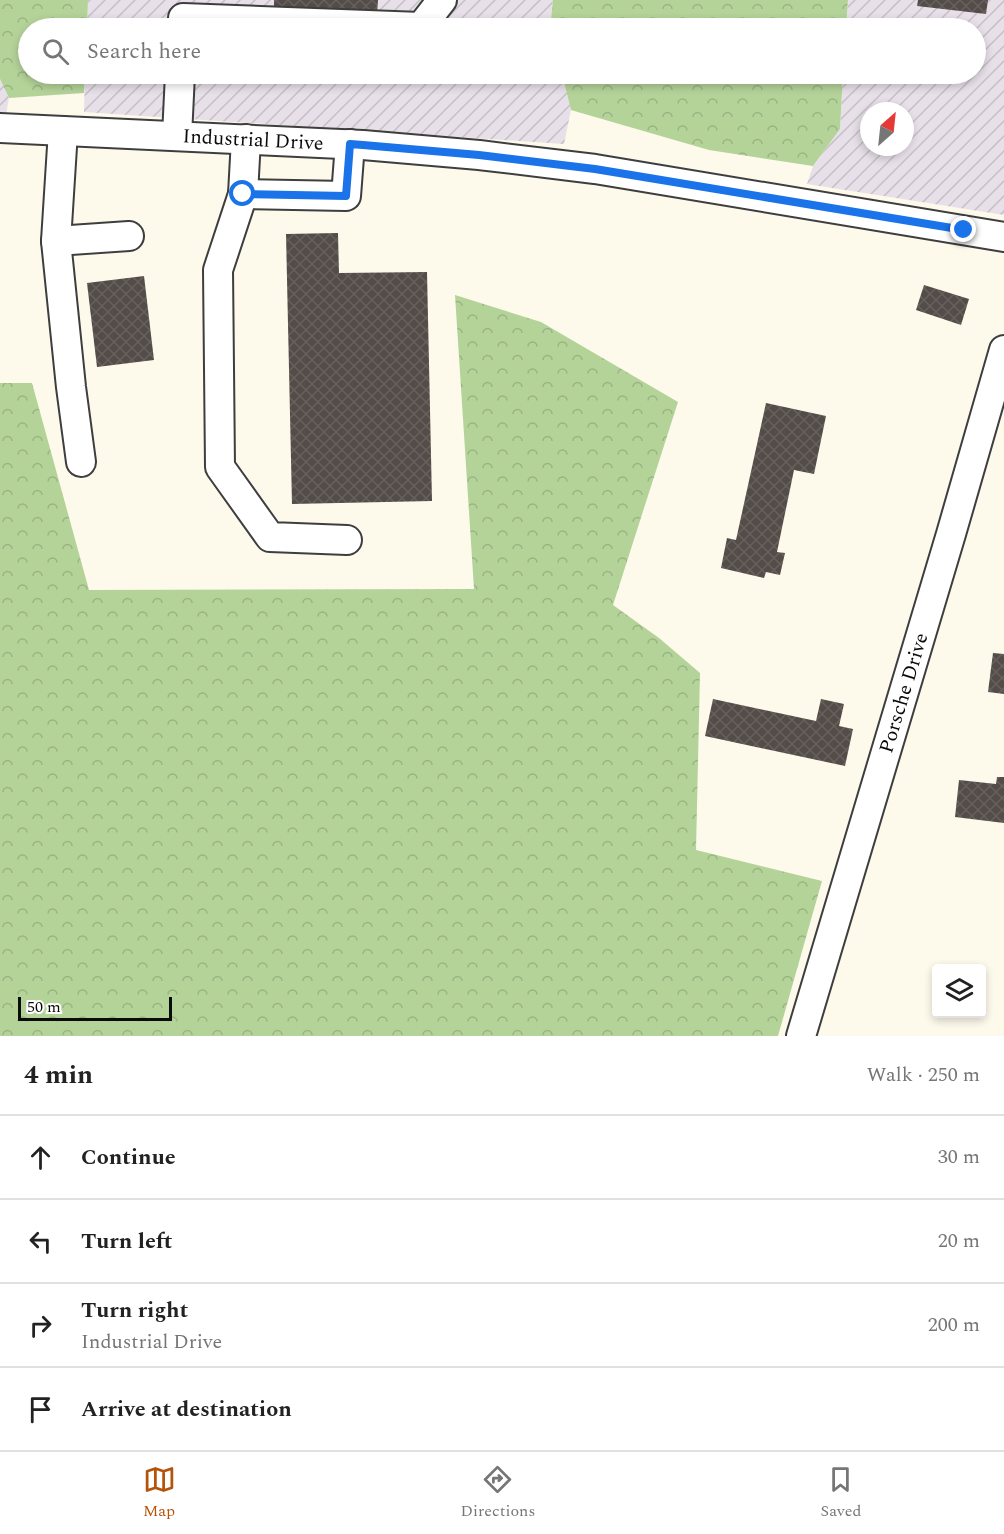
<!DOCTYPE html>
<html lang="en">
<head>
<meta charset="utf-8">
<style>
  :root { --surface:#fff; --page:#f6f6f6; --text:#222; --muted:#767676; --line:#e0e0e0; --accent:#b45309 }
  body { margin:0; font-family:Spectral,serif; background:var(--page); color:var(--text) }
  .controls { position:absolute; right:18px; bottom:18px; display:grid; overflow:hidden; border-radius:6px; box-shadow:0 3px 9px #0003 }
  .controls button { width:54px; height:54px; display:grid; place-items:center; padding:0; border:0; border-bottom:2px solid var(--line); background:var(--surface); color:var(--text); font:30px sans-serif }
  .compass { position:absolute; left:860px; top:102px; width:54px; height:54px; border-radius:50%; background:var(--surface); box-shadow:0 3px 9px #0003; rotate:27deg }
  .scale { position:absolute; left:18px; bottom:15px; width:154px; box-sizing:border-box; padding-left:6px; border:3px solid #0b0b0b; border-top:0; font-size:16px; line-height:21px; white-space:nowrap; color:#0b0b0b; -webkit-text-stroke:4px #fff; paint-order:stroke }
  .stop { position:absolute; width:18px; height:18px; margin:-14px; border:4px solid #1a73e8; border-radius:50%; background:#fff }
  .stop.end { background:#1a73e8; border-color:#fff; box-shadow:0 2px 6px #0008 }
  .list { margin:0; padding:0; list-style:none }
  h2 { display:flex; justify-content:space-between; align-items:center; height:78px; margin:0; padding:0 24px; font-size:26px }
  h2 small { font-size:20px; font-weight:400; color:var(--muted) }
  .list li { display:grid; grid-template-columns:39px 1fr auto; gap:18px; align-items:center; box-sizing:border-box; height:84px; padding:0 24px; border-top:2px solid var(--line) }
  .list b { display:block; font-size:22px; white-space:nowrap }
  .list p { margin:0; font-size:20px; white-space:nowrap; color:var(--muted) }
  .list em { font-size:20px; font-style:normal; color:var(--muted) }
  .icon { flex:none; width:33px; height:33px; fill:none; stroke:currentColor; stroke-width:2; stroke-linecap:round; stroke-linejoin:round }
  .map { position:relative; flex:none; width:1004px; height:1036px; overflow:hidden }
  .search { position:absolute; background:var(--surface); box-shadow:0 3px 9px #0003; left:18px; right:18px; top:18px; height:66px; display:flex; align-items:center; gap:15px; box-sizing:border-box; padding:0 21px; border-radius:33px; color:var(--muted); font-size:22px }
  .sheet { height:414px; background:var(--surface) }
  nav { display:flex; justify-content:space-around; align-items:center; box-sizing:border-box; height:84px; border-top:2px solid var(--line); background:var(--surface); font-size:16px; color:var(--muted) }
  nav a { display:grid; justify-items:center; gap:3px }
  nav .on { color:var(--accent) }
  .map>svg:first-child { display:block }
  .industrial { fill:url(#industrial-furrows); fill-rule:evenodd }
  .forest { fill:url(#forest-crowns) }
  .building { fill:url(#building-cross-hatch) }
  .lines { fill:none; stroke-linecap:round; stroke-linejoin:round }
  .minor-casing { stroke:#3e3e3e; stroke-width:32 }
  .minor { stroke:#fff; stroke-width:28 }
  .route { stroke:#1a73e8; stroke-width:8 }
  .labels { text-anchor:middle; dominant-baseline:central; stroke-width:6; stroke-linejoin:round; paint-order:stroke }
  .street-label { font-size:20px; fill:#0b0b0b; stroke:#fff }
</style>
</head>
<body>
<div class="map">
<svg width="1004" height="1036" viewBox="0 0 1004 1036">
  <defs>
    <pattern id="industrial-furrows" width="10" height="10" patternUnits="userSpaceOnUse" patternTransform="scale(1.5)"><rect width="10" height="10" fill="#e8e0e9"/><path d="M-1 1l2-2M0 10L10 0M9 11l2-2" fill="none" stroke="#c6bfc6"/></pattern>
    <pattern id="forest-crowns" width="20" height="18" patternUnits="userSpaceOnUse" patternTransform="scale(1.5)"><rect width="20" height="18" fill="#b4d399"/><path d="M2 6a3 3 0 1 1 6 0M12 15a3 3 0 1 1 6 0" fill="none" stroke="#99b482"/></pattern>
    <pattern id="building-cross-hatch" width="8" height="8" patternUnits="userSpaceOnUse" patternTransform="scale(1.5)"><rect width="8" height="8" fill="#534c48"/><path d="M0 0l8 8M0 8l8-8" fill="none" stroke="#67615e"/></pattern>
  </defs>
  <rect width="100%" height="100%" fill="#fdf9eb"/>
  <g class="industrial">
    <path d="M 88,0 L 553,0 L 550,28 L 87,28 Z"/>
    <path d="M 848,0 L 1004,0 L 1004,215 L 807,184 L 813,166 L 840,129 L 843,74 L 976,74 L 976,28 L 846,28 ZM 869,111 L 905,111 L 905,147 L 869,147 Z"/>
    <path d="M 85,74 L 562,74 L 571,110 L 564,144 L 84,112 Z"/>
    <path d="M 0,79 L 9,98 L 6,115 L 0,114 Z"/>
  </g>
  <g class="forest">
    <path d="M 0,0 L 88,0 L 87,28 L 28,28 L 28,74 L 85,74 L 84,93 L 9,98 L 0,79 Z"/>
    <path d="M 553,0 L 848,0 L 846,28 L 550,28 Z"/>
    <path d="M 562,74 L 843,74 L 840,129 L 813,166 L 709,150 L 571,110 Z"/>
    <path d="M 455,295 L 541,322 L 678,402 L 613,605 L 659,638 L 700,673 L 696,850 L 822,881 L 778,1036 L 0,1036 L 0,383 L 32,383 L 89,590 L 474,589 Z"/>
  </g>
  <g class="building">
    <path d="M 274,0 L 378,0 L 377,15 L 274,11 Z"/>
    <path d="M 918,0 L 988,0 L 986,14 L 917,6 Z"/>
    <path d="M 338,233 L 339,273 L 427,272 L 432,501 L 292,504 L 286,234 Z"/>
    <path d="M 144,276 L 154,360 L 97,367 L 87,283 Z"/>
    <path d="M 924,285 L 969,299 L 961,325 L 916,310 Z"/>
    <path d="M 766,403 L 826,416 L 814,474 L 794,470 L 777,552 L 785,553 L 780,575 L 766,572 L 764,578 L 721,568 L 727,538 L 736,540 Z"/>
    <path d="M 993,653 L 1004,654 L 1004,694 L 988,692 Z"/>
    <path d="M 713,699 L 816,721 L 821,699 L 844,704 L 839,726 L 853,729 L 845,766 L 705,736 Z"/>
    <path d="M 997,777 L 1004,777 L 1004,823 L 955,817 L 959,780 L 996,784 Z"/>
  </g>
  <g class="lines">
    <defs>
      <g id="minor">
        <path d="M 183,18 L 421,27 L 442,0"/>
        <path d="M 0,128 L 363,145 L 479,155 L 595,169 L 1004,237"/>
        <path d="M 63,131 L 56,241 L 71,387 L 81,462"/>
        <path d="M 177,136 L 180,74"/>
        <path d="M 246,139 L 243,194 L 218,270 L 220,467 L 270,537 L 347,540"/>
        <path d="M 243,194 L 346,196 L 350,144"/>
        <path d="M 56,241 L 129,236"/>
        <path d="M 801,1036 L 951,534 L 1004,350"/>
      </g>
    </defs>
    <use href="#minor" class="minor-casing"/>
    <use href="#minor" class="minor"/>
  </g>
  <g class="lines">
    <path class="route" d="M 243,194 L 346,196 L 350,144 L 363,145 L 479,155 L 595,169 L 964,230"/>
  </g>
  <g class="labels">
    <g class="street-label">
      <text transform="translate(253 140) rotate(3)">Industrial Drive</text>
      <text transform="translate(904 693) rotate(-73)">Porsche Drive</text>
    </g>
  </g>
</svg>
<div class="controls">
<button><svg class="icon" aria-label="layers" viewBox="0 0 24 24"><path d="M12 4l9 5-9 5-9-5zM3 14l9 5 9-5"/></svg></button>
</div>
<svg class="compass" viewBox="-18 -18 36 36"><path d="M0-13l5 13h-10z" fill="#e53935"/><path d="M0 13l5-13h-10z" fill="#767676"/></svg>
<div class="scale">50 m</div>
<div class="stop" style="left:243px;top:194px"></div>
<div class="stop end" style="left:964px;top:230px"></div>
<div class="search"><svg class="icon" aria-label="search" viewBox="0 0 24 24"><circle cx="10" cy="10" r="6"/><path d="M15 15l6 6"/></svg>Search here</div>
</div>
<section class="sheet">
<h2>4 min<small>Walk · 250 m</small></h2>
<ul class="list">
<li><svg class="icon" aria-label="ahead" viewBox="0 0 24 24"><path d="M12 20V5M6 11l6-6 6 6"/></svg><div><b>Continue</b></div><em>30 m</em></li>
<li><svg class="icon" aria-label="left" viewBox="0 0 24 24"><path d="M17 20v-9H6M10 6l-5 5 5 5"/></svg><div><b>Turn left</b></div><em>20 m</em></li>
<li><svg class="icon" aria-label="right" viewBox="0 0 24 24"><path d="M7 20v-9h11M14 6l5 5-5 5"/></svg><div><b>Turn right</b><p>Industrial Drive</p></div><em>200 m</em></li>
<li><svg class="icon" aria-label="arrive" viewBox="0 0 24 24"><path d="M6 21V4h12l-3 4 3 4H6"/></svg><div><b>Arrive at destination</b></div></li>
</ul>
</section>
<nav>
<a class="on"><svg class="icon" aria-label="map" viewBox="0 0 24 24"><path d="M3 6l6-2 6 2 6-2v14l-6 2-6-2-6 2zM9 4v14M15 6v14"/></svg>Map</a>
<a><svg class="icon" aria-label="directions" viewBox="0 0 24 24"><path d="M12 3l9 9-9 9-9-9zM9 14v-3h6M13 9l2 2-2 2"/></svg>Directions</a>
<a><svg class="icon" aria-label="saved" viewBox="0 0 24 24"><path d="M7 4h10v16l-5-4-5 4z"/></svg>Saved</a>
</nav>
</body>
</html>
